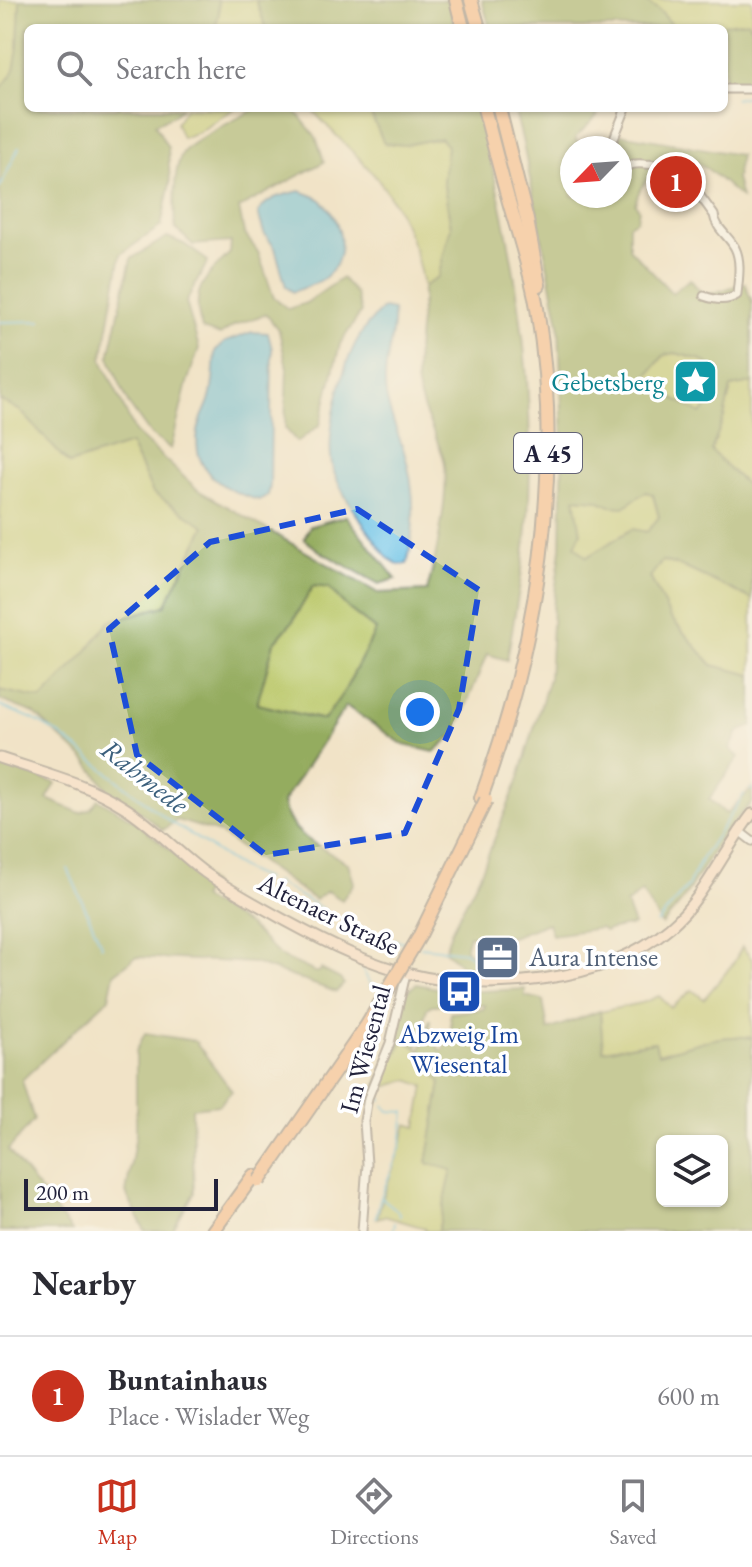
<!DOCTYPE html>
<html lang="en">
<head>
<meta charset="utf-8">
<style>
  :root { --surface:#fff; --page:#f7f7f7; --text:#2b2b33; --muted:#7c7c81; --line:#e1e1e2; --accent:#c8321e }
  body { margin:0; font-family:"EB Garamond",serif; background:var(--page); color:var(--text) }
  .controls { position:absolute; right:24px; bottom:24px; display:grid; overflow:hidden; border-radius:12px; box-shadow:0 2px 6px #0004 }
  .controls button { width:72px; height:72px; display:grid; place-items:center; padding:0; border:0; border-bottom:2px solid var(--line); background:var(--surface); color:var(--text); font:40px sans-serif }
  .compass { position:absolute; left:560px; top:136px; width:72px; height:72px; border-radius:50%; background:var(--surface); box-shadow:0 2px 6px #0004; rotate:245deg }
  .scale { position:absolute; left:24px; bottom:20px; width:194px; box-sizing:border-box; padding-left:8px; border:4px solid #22223b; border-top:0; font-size:22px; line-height:28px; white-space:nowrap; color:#22223b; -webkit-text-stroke:6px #fff; paint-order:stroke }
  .you { position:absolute; left:420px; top:712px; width:28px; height:28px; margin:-20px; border:6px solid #fff; border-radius:50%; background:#1a73e8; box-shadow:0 0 0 12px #1a73e833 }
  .badge { display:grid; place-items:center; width:52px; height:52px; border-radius:50%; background:var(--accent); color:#fff; font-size:26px; font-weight:700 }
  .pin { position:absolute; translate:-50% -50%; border:4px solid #fff; box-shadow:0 2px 8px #0006 }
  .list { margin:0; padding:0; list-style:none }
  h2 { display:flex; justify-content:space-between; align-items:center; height:104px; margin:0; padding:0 32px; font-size:34px }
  h2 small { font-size:26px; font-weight:400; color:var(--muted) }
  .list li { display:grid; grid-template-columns:52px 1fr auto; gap:24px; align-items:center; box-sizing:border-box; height:120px; padding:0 32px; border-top:2px solid var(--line) }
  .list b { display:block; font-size:30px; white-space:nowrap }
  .list p { margin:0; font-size:26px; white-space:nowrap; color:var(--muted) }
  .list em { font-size:26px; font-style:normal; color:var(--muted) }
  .icon { flex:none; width:44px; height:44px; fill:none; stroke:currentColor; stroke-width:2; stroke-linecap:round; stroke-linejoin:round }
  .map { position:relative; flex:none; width:752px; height:1231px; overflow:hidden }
  .search { position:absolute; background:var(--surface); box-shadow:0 2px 6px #0004; left:24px; right:24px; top:24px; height:88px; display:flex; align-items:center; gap:20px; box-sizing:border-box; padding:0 28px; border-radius:12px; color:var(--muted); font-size:30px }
  .sheet { height:224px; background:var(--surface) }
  nav { display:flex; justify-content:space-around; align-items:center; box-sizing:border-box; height:112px; border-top:2px solid var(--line); background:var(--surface); font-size:22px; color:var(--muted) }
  nav a { display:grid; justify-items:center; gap:4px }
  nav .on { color:var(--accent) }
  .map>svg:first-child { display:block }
  .green { fill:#bbc86a; stroke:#6e7552; stroke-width:2 }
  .forest { fill:#94ac5e; stroke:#5b674c; stroke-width:2; fill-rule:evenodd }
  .water { fill:#63bee1; stroke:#42708e; stroke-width:2 }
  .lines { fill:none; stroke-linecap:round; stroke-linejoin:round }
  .stream { stroke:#63bee1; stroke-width:2 }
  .minor-casing { stroke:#8a8281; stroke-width:11 }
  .secondary-casing { stroke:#8a8281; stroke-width:13 }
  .motorway-casing { stroke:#8a8281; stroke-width:16 }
  .minor { stroke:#fff; stroke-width:7 }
  .secondary { stroke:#fee3d1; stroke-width:9 }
  .motorway { stroke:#fcba8d; stroke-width:12 }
  .motorway-bridge-casing { stroke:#8a8281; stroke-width:16; stroke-linecap:butt }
  .motorway-bridge { stroke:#fcba8d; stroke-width:12 }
  .marked { fill:none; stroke:#1d4ed8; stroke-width:6; stroke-dasharray:16 10; stroke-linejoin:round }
  .labels { text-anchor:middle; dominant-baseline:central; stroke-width:7; stroke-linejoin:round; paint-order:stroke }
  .shield { fill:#fff; stroke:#646476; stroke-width:2 }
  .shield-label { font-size:24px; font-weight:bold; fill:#22223b }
  .culture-label { font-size:26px; fill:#0d838f; stroke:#fff; text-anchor:end }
  .street-label { font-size:26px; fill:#22223b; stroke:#fff }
  .service-label { font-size:26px; fill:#4e5e75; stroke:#fff; text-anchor:start }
  .transit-label { font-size:26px; fill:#164399; stroke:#fff }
  .water-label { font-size:28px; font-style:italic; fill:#3c607d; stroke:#fff }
</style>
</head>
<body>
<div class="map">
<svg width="752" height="1231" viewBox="0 0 752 1231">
  <rect width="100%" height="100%" fill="#fff"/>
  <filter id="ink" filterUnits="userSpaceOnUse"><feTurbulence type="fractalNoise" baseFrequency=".0125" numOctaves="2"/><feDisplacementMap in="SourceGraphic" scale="16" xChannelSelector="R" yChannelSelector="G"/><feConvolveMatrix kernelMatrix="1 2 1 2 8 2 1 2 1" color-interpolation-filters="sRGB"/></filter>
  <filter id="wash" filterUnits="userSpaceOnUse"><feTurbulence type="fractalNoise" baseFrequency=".006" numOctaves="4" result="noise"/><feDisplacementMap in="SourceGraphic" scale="32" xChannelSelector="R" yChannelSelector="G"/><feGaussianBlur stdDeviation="1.8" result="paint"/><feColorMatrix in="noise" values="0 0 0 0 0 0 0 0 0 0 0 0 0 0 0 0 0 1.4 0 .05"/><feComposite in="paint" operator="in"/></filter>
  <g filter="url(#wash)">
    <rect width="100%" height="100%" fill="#f1e3c7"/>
    <g class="green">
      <path d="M 0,0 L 20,0 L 18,47 L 14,72 L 0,90 Z"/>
      <path d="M 218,0 L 256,0 L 266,28 L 215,28 L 219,13 Z"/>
      <path d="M 642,0 L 752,0 L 752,28 L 747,22 L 675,28 L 659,10 Z"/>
      <path d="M 185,108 L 235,108 L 199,132 L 182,138 L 176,123 Z"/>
      <path d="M 311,108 L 368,108 L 384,143 L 405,145 L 440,138 L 448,146 L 443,180 L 451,227 L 438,277 L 423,287 C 417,250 405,216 382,185 C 362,157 333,135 311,108 Z"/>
      <path d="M 675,353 L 702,360 L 719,372 L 719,393 L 701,414 L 649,385 L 647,376 L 664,355 Z"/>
      <path d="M 752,383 L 752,491 L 711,451 L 724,417 L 731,387 Z"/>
      <path d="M 0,400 L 21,411 L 69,464 L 130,444 L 153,493 L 205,526 L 165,606 L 110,621 L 86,652 L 42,700 L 0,690 Z"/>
      <path d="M 645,492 L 652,493 L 659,517 L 647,532 L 632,529 L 587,557 L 575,546 L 574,498 L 598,500 L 610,506 Z"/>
      <path d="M 662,561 L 679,565 L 752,599 L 752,675 L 712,665 L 670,617 L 650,577 Z"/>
      <path d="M 313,586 L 329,588 L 349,609 L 376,630 L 345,690 L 324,720 L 257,704 L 261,681 L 274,643 L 293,621 Z"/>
      <path d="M 742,947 L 752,959 L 752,1038 C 722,1032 686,1047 657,1054 L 654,1042 L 603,1050 L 600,1012 L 645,1002 L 659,996 L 671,1008 L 692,990 L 704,999 L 733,964 Z"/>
      <path d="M 404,1039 L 417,1048 L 441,1083 L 427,1163 L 452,1170 L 438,1231 L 425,1231 L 425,1228 L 384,1216 L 377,1218 C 385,1186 399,1156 407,1124 L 417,1127 L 424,1086 L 408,1080 L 385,1087 L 389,1065 Z"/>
    </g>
    <g class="forest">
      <path d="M 20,0 L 218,0 L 219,13 L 215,28 L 28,28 L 28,108 L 181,108 L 174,115 L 155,124 L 168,148 L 170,184 L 161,226 L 121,254 L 102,360 L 135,432 L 198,490 L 378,593 L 427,591 C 435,562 452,484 443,456 C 435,432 422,413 417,386 C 413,364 422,313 423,287 L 438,277 L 451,227 L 443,180 L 447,146 L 440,138 L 405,145 L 384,143 L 368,108 L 477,108 C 512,235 535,365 529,498 C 527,552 516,607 507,660 L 487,654 L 455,734 L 434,752 L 404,745 L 346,706 L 283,802 C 288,835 322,848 348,863 L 354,883 L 342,900 L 327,891 L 315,900 L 219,833 L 177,820 L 163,830 L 138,810 L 110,792 L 87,762 L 34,713 L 0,700 L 0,690 L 42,699 L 86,652 L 110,621 L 165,606 L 205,526 L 153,493 L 130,444 L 69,464 L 21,411 L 0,400 L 0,90 L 14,71 L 18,47 ZM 313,586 L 329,588 L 349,609 L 376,630 L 345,690 L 324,720 L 257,704 L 274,643 L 293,621 Z"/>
      <path d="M 256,0 L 448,0 L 455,28 L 266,28 Z"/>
      <path d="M 482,0 L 642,0 L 659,10 L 675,28 L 490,28 Z"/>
      <path d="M 748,21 L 752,28 L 752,86 L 724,86 L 724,28 L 690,28 Z"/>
      <path d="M 257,108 L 293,108 L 316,137 L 324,162 L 239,208 L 244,233 L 258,252 L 274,298 L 288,309 L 306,303 L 342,278 L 356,294 L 361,312 L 340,344 L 320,425 L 297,442 L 285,428 L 287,368 L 279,331 L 266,314 L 235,325 L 220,335 L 202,329 C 190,290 203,280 230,253 L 231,242 L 193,245 L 175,228 C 174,210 172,162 186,149 C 197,138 241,117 257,108 Z"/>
      <path d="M 514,108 L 593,108 L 598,115 L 575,138 L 581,148 L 572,148 L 572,196 L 620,196 L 620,148 L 612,148 L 620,134 L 740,155 L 736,178 L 741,198 L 709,170 L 689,158 C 662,168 642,173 635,204 L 639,209 L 637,220 L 629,225 L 629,248 L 672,293 L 690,279 L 704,296 L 745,283 L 752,302 L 752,383 L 731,387 L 724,417 L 711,451 L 752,491 L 752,599 L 679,565 L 662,561 L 650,577 L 670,617 L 712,665 L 752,675 L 752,726 L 738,732 L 730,749 L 739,757 L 709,799 L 726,814 L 752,788 L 752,802 L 724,833 L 683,900 L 662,925 L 642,892 L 626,904 L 634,925 L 604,931 L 601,928 L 552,935 L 548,923 L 511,937 L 469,935 L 465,950 L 482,961 L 502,968 L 501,976 L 474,976 L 445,951 L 451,931 L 479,877 L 519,778 L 549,678 L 553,607 L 561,549 L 563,439 L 559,323 L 522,139 ZM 675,353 L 702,360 L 719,372 L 719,393 L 701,414 L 649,384 L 647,376 L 664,355 ZM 645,492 L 653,494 L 659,517 L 647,532 L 632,529 L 587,557 L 575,546 L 581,533 L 575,498 L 598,500 L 610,506 L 624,507 Z"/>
      <path d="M 167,237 L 184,244 L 208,261 L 186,302 L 199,348 L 187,383 L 171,449 L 151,435 L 128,403 L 109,357 L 131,259 Z"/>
      <path d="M 346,516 L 396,579 L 379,584 L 321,552 L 304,539 L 310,526 Z"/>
      <path d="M 0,765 L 56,783 L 47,799 L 80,813 L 90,809 L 98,799 L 135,821 L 211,884 L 201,898 L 249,926 L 280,956 L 315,972 L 319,972 L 321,969 L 340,979 L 344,984 L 336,992 L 254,963 L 136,957 L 114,974 L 109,998 L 22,1080 L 34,1120 L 8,1150 L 72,1231 L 0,1231 Z"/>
      <path d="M 416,984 L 459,992 L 525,989 L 525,996 L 543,1000 L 548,1030 L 600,1011 L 603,1050 L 655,1042 L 658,1054 C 686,1047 723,1032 752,1038 L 752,1231 L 438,1231 L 452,1170 L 427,1163 L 441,1083 L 420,1051 L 430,1019 L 429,1035 L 437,1041 L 439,1050 L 442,1050 L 452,1037 L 450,1013 L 484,1009 L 485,1005 L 432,1005 L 427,1008 L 417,1048 L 404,1040 L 389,1065 L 385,1087 L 377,1086 L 397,1033 L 406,992 ZM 662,1141 L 722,1141 L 722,1201 L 662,1201 Z"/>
      <path d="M 145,1033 L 195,1041 L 232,1091 L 219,1105 L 192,1108 L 194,1193 L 172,1231 L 145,1231 L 126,1193 L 136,1134 L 136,1051 Z"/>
    </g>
    <g class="water">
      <path d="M 300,191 C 307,194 317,196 322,201 C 343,223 350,259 323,279 C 314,285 303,288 293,292 L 286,287 L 275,248 L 264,233 L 258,213 C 267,197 282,195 300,191 Z"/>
      <path d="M 383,308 L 393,310 C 396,338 381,363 386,395 C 389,414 397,431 403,448 C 415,485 416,526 407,564 L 398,564 L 388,558 C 371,534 341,497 333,469 C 324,435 342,366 359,337 C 365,326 374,317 383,308 Z"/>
      <path d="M 252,332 L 268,333 L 272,349 L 270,486 L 268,495 L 259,500 C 220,490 187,468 200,423 C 203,413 209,404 211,394 C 214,380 214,365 215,351 L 225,342 Z"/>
    </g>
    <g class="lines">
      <g class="stream">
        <path d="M 735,99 L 752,95"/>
        <path d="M 0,187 L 19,147"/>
        <path d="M 0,322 L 41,321"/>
        <path d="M 0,706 L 33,719 L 59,734 L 173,824 C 206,841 230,867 266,879"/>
        <path d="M 750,790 L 752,788"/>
        <path d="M 68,869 L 102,946"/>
        <path d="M 275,882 L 325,910"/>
        <path d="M 657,923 L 688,886 L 702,858 L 744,794"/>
        <path d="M 368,932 L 382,936"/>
        <path d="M 393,939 L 411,944"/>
        <path d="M 421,947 L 465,952 L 485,965 L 502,971"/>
        <path d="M 362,968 L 372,988"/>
        <path d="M 377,1090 L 382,1101"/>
        <path d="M 384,1105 L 389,1111 L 405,1112 L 401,1145 L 381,1197 L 397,1210 L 400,1216"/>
        <path d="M 376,1217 L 380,1199"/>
        <path d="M 393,1231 L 395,1223"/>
      </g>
    </g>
  </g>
  <g filter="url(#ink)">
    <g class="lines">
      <defs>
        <g id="minor">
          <path d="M 724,89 L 752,89"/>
          <path d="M 610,148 L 626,108"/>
          <path d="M 620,171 C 627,164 635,163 644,164 C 682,164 693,187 714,215 C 716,229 729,236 735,248 C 742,262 738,281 737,295 C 726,302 715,300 704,296"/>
          <path d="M 739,831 L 752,841"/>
          <path d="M 362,1231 L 367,1164 L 364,1121 L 368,1098 L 390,1043 L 406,974"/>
        </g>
        <path id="secondary" d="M 0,758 C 41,772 87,783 124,807 C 153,825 177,852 204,872 C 231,891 259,906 288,922 C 376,970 440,993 542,979 C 588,973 635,957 670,927 C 705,897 724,850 752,814"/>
        <g id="motorway">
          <path d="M 456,0 L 463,28"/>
          <path d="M 471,0 L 479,28"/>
          <path d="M 499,108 L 527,220 L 539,285"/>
          <path d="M 481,798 C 538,642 564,473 537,308 C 531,272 519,237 509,202 C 500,171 492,139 484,108"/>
          <path d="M 213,1231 L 253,1176"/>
        </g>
      </defs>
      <use href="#minor" class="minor-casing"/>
      <use href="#secondary" class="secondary-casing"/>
      <use href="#motorway" class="motorway-casing"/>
      <use href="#minor" class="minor"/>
      <use href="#secondary" class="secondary"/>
      <use href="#motorway" class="motorway"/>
      <defs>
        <path id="motorway-bridge" d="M 259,1181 L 367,1025 L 419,937 L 486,800"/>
      </defs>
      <use href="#motorway-bridge" class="motorway-bridge-casing"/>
      <use href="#motorway-bridge" class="motorway-bridge"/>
    </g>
  </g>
  <path d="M0 0H752V1231H0ZM 357,509 L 479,590 L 459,709 L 405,833 L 266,855 L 137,755 L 109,629 L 210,542 Z" fill="#f1e3c7" fill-opacity=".55" fill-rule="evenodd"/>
  <path class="marked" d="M 357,509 L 479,590 L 459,709 L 405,833 L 266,855 L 137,755 L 109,629 L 210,542 Z"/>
  <defs>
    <symbol id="sight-square" viewBox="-11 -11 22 22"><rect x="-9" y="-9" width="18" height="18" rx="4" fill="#0f9aa8" stroke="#fff"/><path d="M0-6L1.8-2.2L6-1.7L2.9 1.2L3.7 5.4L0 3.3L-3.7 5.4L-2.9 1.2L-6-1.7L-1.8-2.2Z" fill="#fff"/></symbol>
    <symbol id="office-square" viewBox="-11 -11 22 22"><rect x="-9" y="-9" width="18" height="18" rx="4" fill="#5c6f8a" stroke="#fff"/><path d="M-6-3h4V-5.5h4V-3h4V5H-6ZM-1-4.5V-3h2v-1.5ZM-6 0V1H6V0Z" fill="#fff"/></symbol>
    <symbol id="bus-square" viewBox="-11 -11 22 22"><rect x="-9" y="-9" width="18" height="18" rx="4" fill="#1a4fb4" stroke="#fff"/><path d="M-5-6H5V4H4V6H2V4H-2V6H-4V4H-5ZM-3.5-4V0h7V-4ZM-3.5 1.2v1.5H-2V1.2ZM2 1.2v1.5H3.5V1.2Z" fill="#fff"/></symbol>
  </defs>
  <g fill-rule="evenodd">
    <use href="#sight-square" x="670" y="356" width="51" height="51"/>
    <use href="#office-square" x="472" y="932" width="51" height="51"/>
    <use href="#bus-square" x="434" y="966" width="51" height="51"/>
  </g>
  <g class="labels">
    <rect class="shield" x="514" y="433" width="68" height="40" rx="6"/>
    <g class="shield-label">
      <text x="548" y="453">A 45</text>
    </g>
    <g class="culture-label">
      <text x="664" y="382">Gebetsberg</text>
    </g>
    <g class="street-label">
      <text transform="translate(329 914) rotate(26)">Altenaer Straße</text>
      <text transform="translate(365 1049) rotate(-75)">Im Wiesental</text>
    </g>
    <g class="service-label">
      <text x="529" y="957">Aura Intense</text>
    </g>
    <g class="transit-label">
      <text x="459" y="1034">Abzweig Im<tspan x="459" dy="30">Wiesental</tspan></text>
    </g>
    <g class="water-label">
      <text transform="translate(145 776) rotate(38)">Rahmede</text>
    </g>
  </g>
</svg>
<div class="controls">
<button><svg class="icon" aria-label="layers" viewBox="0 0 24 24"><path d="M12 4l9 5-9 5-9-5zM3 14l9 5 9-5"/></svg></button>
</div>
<svg class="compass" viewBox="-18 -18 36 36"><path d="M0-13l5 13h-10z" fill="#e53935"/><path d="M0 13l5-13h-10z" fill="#7c7c81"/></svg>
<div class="scale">200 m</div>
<div class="you"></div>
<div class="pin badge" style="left:676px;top:182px">1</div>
<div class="search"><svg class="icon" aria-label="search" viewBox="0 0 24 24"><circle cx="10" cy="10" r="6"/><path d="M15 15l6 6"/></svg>Search here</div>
</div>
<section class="sheet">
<h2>Nearby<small></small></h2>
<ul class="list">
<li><span class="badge">1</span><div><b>Buntainhaus</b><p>Place · Wislader Weg</p></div><em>600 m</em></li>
</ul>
</section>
<nav>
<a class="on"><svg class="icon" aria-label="map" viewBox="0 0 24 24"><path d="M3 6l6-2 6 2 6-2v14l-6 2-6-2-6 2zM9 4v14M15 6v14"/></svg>Map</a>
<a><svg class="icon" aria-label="directions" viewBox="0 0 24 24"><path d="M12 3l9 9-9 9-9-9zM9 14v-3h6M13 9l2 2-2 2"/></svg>Directions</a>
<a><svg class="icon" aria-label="saved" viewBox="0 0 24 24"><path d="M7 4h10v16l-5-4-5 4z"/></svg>Saved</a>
</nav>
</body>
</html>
